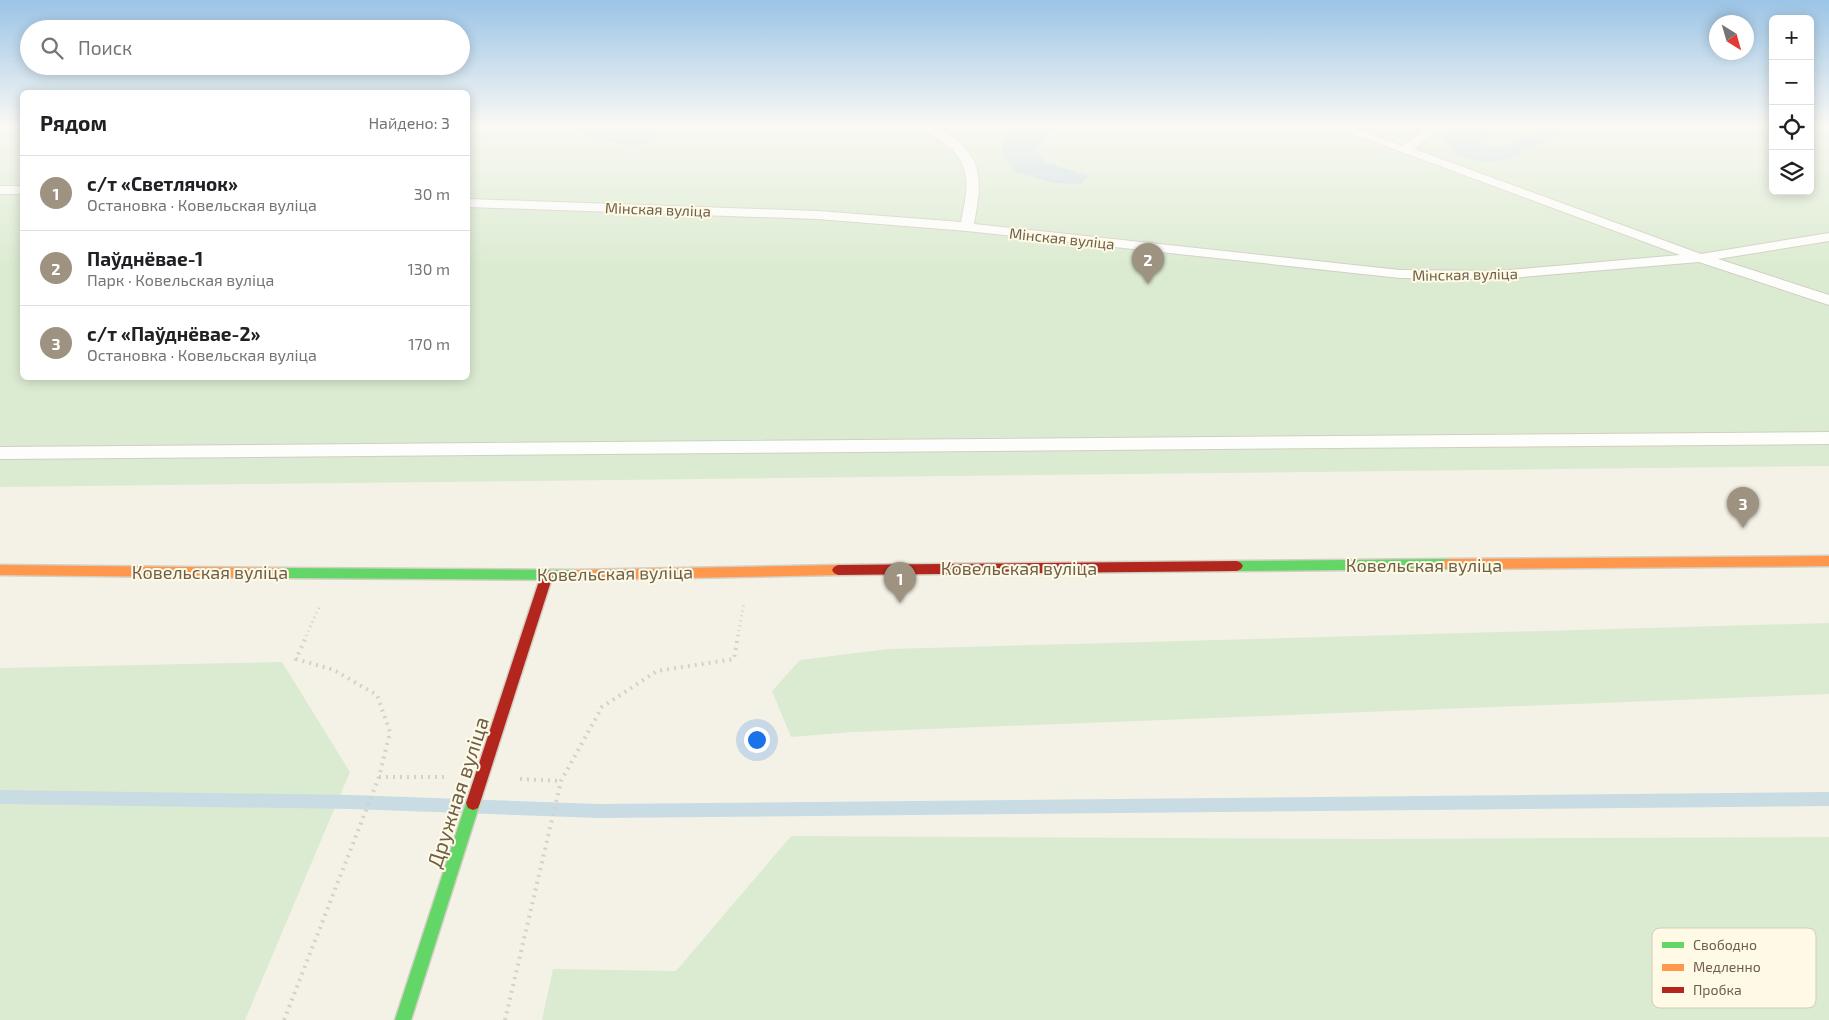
<!DOCTYPE html>
<html lang="ru">
<head>
<meta charset="utf-8">
<style>
  :root { --surface:#fff; --page:#f2f2f2; --text:#202124; --muted:#757577; --line:#e0e0e0; --accent:#9e9280 }
  body { margin:0; font-family:"Exo 2",sans-serif; background:var(--page); color:var(--text) }
  .controls { position:absolute; right:15px; top:15px; display:grid; overflow:hidden; border-radius:8px; box-shadow:0 2px 12px #0003 }
  .controls button { width:45px; height:45px; display:grid; place-items:center; padding:0; border:0; border-bottom:1px solid var(--line); background:var(--surface); color:var(--text); font:25px sans-serif }
  .compass { position:absolute; left:1709px; top:15px; width:45px; height:45px; border-radius:50%; background:var(--surface); box-shadow:0 2px 12px #0003; rotate:143deg }
  .you { position:absolute; left:756px; top:739px; width:18px; height:18px; margin:-12px; border:4px solid #fff; border-radius:50%; background:#1a73e8; box-shadow:0 0 0 8px #1a73e833 }
  .badge { display:grid; place-items:center; width:32px; height:32px; border-radius:50%; background:var(--accent); color:#fff; font-size:16px; font-weight:700 }
  .pin { position:absolute; translate:-50% -41px; filter:drop-shadow(0 1px 2px #0008) }
  .pin::after { content:''; position:absolute; top:26px; width:18px; height:15px; background:inherit; clip-path:polygon(0 0,100% 0,50% 100%) }
  .list { margin:0; padding:0; list-style:none }
  h2 { display:flex; justify-content:space-between; align-items:center; height:65px; margin:0; padding:0 20px; font-size:21px }
  h2 small { font-size:16px; font-weight:400; color:var(--muted) }
  .list li { display:grid; grid-template-columns:32px 1fr auto; gap:15px; align-items:center; box-sizing:border-box; height:75px; padding:0 20px; border-top:1px solid var(--line) }
  .list b { display:block; font-size:19px; white-space:nowrap }
  .list p { margin:0; font-size:16px; white-space:nowrap; color:var(--muted) }
  .list em { font-size:16px; font-style:normal; color:var(--muted) }
  .icon { flex:none; width:28px; height:28px; fill:none; stroke:currentColor; stroke-width:2; stroke-linecap:round; stroke-linejoin:round }
  .map { position:relative; flex:none; width:1829px; height:1020px; overflow:hidden }
  .search { position:absolute; background:var(--surface); box-shadow:0 2px 12px #0003; left:20px; top:20px; width:450px; height:55px; display:flex; align-items:center; gap:12px; box-sizing:border-box; padding:0 18px; border-radius:28px; color:var(--muted); font-size:19px }
  .panel { position:absolute; background:var(--surface); box-shadow:0 2px 12px #0003; left:20px; top:90px; width:450px; height:290px; border-radius:8px }
  .map>svg:first-child { display:block }
  .green { fill:#dbebd1 }
  .water { fill:#c9dbe3 }
  .lines { fill:none; stroke-linecap:round; stroke-linejoin:round }
  .stream { fill:#c9dbe3; fill-rule:evenodd }
  .lane-casing { stroke:#d2cec2; stroke-width:2 }
  .fast-casing { stroke:#d4cfc3; stroke-width:3 }
  .slow-casing { stroke:#d4cfc3; stroke-width:3 }
  .jam-casing { stroke:#d4cfc3; stroke-width:3 }
  .path-far1 { stroke:#d6d0c9; stroke-width:3; stroke-dasharray:1 4; stroke-linecap:butt }
  .path { stroke:#d6d0c9; stroke-width:4; stroke-dasharray:2 5; stroke-linecap:butt }
  .lane { fill:#fdfdfb; fill-rule:evenodd }
  .fast { fill:#63d668; fill-rule:evenodd }
  .slow { fill:#ff974d; fill-rule:evenodd }
  .jam { fill:#b3261e; fill-rule:evenodd }
  .labels { text-anchor:middle; dominant-baseline:central; stroke-width:4; stroke-linejoin:round; paint-order:stroke }
  .far-street-label { font-size:15px; fill:#6f5f49; stroke:#fefae6 }
  .street-label { font-size:18px; fill:#6f5f49; stroke:#fefae6 }
  .near-street-label { font-size:21px; fill:#6f5f49; stroke:#fefae6 }
  .key { fill:#fefae6; stroke:#d3ccb7; stroke-width:1 }
  .key-label { font-size:14px; fill:#6f5f49 }
</style>
</head>
<body>
<div class="map">
<svg width="1829" height="1020" viewBox="0 0 1829 1020">
  <rect width="100%" height="100%" fill="#f4f2e6"/>
  <g class="green">
    <path d="M 0,125 L 22,125 L 22,378 L 468,378 L 468,125 L 1773,125 L 1773,191 L 1810,191 L 1810,125 L 1829,125 L 1829,466 L 0,487 Z"/>
    <path d="M 1829,623 L 1829,694 L 854,732 L 791,737 L 772,691 L 800,660 L 888,649 Z"/>
    <path d="M 282,662 L 350,772 L 245,1020 L 0,1020 L 0,668 Z"/>
    <path d="M 791,836 L 1376,839 L 1829,837 L 1829,1020 L 542,1020 L 553,969 L 676,971 Z"/>
  </g>
  <g class="water">
    <path d="M 564,125 L 652,125 L 656,133 C 654,136 652,140 649,142 C 629,154 584,132 564,125 Z"/>
    <path d="M 1008,125 L 1061,125 L 1050,134 L 1037,150 L 1044,162 L 1089,176 L 1081,184 L 1053,183 L 1016,172 L 1002,155 L 1004,131 Z"/>
    <path d="M 1458,125 L 1499,125 L 1479,139 L 1481,144 L 1491,148 L 1501,148 L 1550,125 L 1575,125 C 1538,140 1506,174 1465,157 C 1456,153 1449,149 1445,140 L 1447,136 Z"/>
  </g>
  <g class="lines">
    <path class="stream" d="M 0,790 L 351,795 L 599,804 L 1829,792 L 1829,806 L 599,818 L 351,809 L 0,804 Z"/>
    <defs>
      <g id="lane">
        <path d="M 919,125 C 936,125 941,129 955,139 C 986,163 980,189 974,224 L 1400,270 L 1498,271 L 1680,255 L 1329,125 L 1347,125 L 1403,146 L 1429,125 L 1443,125 L 1414,149 L 1701,254 L 1829,233 L 1829,241 L 1718,259 L 1829,295 L 1829,305 L 1699,262 L 1498,279 L 1400,278 L 967,231 L 818,219 L 468,207 L 468,199 L 818,211 L 961,222 C 967,191 974,166 945,143 C 937,137 926,133 919,125 Z"/>
        <rect x="0" y="186" width="22" height="8"/>
        <path d="M 1829,432 L 1829,444 L 0,459 L 0,447 Z"/>
      </g>
      <g id="fast">
        <path d="M 1448,559 L 1452,561 L 1454,564 L 1452,567 L 1448,569 L 1237,571 L 1233,569 L 1231,566 L 1233,563 L 1237,561 Z"/>
        <path d="M 284,568 L 573,570 L 577,572 L 579,575 L 577,578 L 573,580 L 284,578 L 280,576 L 278,573 L 280,570 Z"/>
        <path d="M 473,796 L 478,798 L 480,803 L 411,1020 L 395,1020 L 466,803 L 468,798 Z"/>
      </g>
      <g id="slow">
        <path d="M 1829,556 L 1829,566 L 1448,569 L 1444,567 L 1442,564 L 1444,561 L 1448,559 Z"/>
        <path d="M 0,565 L 284,568 L 288,570 L 290,573 L 288,576 L 284,578 L 0,575 Z"/>
        <path d="M 838,565 L 842,567 L 844,570 L 842,573 L 838,575 L 573,580 L 569,578 L 567,575 L 569,572 L 573,570 Z"/>
      </g>
      <g id="jam">
        <path d="M 1237,561 L 1241,563 L 1243,566 L 1241,569 L 1237,571 L 838,575 L 834,573 L 832,570 L 834,567 L 838,565 Z"/>
        <path d="M 547,570 L 551,572 L 553,575 L 480,803 L 478,808 L 473,810 L 468,808 L 466,803 L 541,575 L 543,572 Z"/>
      </g>
    </defs>
    <use href="#lane" class="lane-casing"/>
    <use href="#fast" class="fast-casing"/>
    <use href="#slow" class="slow-casing"/>
    <use href="#jam" class="jam-casing"/>
    <g class="path-far1">
      <path d="M 306,636 L 320,605"/>
      <path d="M 738,636 L 744,603"/>
    </g>
    <g class="path">
      <path d="M 379,777 L 444,777"/>
      <path d="M 520,779 L 561,781"/>
      <path d="M 284,1020 L 379,777 L 390,732 L 377,695 L 334,670 L 296,659 L 307,635"/>
      <path d="M 505,1020 L 561,781 L 602,707 L 657,671 L 734,659 L 738,635"/>
    </g>
    <use href="#lane" class="lane"/>
    <use href="#fast" class="fast"/>
    <use href="#slow" class="slow"/>
    <use href="#jam" class="jam"/>
  </g>
  <linearGradient id="sky" x2="0" y2="1"><stop stop-color="#9bc4e6"/><stop offset="0.47" stop-color="#faf9f4"/><stop offset="1" stop-color="#faf9f4" stop-opacity="0"/></linearGradient>
  <rect width="1829" height="268" fill="url(#sky)"/>
  <g class="labels">
    <g class="far-street-label">
      <text transform="translate(658 209) rotate(2)">Мінская вуліца</text>
      <text transform="translate(1062 238) rotate(6)">Мінская вуліца</text>
      <text transform="translate(1465 274) rotate(-1)">Мінская вуліца</text>
    </g>
    <g class="street-label">
      <text x="1424" y="565">Ковельская вуліца</text>
      <text x="1019" y="568">Ковельская вуліца</text>
      <text x="210" y="572">Ковельская вуліца</text>
      <text transform="translate(615 573) rotate(-1)">Ковельская вуліца</text>
    </g>
    <g class="near-street-label">
      <text transform="translate(457 792) rotate(-72)">Дружная вуліца</text>
    </g>
  </g>
  <rect x="1652" y="928" width="164" height="80" rx="8" class="key"/>
  <rect x="1662" y="942" width="22" height="6" fill="#63d668"/>
  <rect x="1662" y="964" width="22" height="7" fill="#ff974d"/>
  <rect x="1662" y="987" width="22" height="6" fill="#b3261e"/>
  <g class="key-label">
    <text x="1693" y="950">Свободно</text>
    <text x="1693" y="972">Медленно</text>
    <text x="1693" y="995">Пробка</text>
  </g>
</svg>
<div class="controls">
<button>+</button>
<button>−</button>
<button><svg class="icon" aria-label="locate" viewBox="0 0 24 24"><circle cx="12" cy="12" r="6"/><path d="M12 2v4M12 18v4M2 12h4M18 12h4"/></svg></button>
<button><svg class="icon" aria-label="layers" viewBox="0 0 24 24"><path d="M12 4l9 5-9 5-9-5zM3 14l9 5 9-5"/></svg></button>
</div>
<svg class="compass" viewBox="-18 -18 36 36"><path d="M0-13l5 13h-10z" fill="#e53935"/><path d="M0 13l5-13h-10z" fill="#757577"/></svg>
<div class="you"></div>
<div class="pin badge" style="left:900px;top:603px">1</div>
<div class="pin badge" style="left:1148px;top:284px">2</div>
<div class="pin badge" style="left:1743px;top:528px">3</div>
<div class="search"><svg class="icon" aria-label="search" viewBox="0 0 24 24"><circle cx="10" cy="10" r="6"/><path d="M15 15l6 6"/></svg>Поиск</div>
<section class="panel">
<h2>Рядом<small>Найдено: 3</small></h2>
<ul class="list">
<li><span class="badge">1</span><div><b>с/т «Светлячок»</b><p>Остановка · Ковельская вуліца</p></div><em>30 m</em></li>
<li><span class="badge">2</span><div><b>Паўднёвае-1</b><p>Парк · Ковельская вуліца</p></div><em>130 m</em></li>
<li><span class="badge">3</span><div><b>с/т «Паўднёвае-2»</b><p>Остановка · Ковельская вуліца</p></div><em>170 m</em></li>
</ul>
</section>
</div>
</body>
</html>
